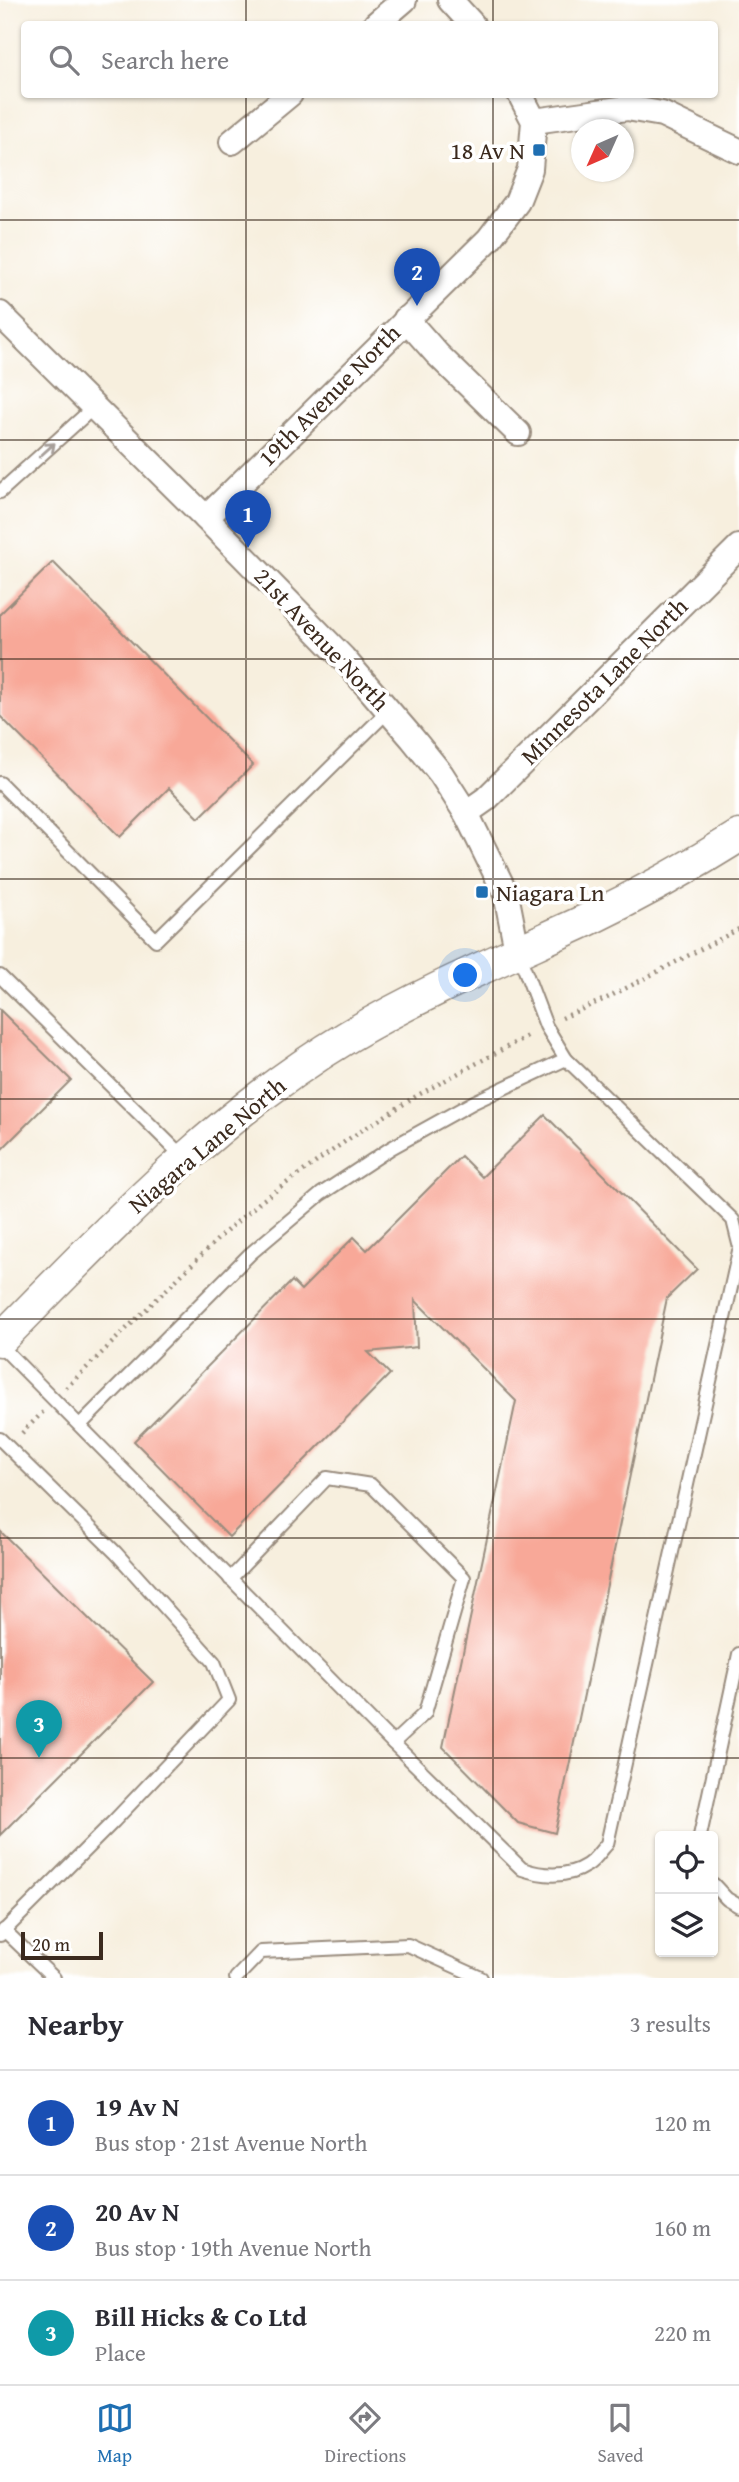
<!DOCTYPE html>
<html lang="en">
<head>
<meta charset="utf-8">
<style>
  :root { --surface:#fff; --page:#f7f7f7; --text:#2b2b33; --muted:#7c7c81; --line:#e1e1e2; --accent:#1f6fb2 }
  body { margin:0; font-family:"Gentium Book Plus",serif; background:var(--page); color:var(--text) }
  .controls { position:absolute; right:21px; bottom:21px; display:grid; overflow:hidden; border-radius:7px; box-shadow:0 2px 5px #0004 }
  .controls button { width:63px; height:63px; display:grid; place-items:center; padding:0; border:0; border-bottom:2px solid var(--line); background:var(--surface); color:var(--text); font:35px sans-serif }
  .compass { position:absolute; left:571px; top:119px; width:63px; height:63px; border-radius:50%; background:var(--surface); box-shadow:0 2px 5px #0004; rotate:225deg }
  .scale { position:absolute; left:21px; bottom:18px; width:82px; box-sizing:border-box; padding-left:7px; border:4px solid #3b2a1e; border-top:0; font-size:19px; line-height:24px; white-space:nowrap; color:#3b2a1e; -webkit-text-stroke:5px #fff; paint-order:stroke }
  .you { position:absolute; left:466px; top:976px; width:24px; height:24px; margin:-18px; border:5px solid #fff; border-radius:50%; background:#1a73e8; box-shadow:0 0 0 10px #1a73e833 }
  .badge { display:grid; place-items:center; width:46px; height:46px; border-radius:50%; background:var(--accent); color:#fff; font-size:23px; font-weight:700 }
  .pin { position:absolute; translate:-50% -58px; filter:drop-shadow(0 2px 4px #0008) }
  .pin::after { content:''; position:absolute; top:37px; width:24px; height:21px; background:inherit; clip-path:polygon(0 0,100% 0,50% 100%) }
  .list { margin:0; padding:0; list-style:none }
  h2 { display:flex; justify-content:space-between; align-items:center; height:91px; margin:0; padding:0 28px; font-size:30px }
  h2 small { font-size:23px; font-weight:400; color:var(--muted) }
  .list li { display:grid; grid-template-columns:46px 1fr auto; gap:21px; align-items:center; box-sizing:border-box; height:105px; padding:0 28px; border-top:2px solid var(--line) }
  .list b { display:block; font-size:26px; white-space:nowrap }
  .list p { margin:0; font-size:23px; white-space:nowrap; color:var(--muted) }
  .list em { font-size:23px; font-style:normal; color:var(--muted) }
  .icon { flex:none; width:38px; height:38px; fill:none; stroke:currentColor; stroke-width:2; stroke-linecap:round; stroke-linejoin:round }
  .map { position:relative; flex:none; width:739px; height:1978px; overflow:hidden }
  .search { position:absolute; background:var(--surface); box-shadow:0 2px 5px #0004; left:21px; right:21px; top:21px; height:77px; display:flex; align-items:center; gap:18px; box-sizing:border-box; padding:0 24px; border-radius:7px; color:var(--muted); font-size:26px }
  .sheet { height:406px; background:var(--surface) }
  nav { display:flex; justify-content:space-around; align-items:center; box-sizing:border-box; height:98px; border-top:2px solid var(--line); background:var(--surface); font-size:19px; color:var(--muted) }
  nav a { display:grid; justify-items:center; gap:4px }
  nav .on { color:var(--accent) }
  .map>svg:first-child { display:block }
  .building { fill:#f8a898 }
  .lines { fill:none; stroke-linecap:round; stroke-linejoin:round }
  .service-casing { stroke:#998c7e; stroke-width:16 }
  .minor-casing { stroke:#998c7e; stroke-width:28 }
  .tertiary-casing { stroke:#998c7e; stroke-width:35 }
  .path { stroke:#998c7e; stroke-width:4.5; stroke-dasharray:2 5; stroke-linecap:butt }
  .service { stroke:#fff; stroke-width:12 }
  .minor { stroke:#fff; stroke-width:24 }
  .tertiary { stroke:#fff; stroke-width:32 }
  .oneway { stroke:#a79f9a }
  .grid { fill:none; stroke:#3b2a1e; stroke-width:2; stroke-opacity:0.55 }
  .poi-dot { fill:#1f6fb2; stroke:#fff; stroke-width:2.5 }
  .labels { text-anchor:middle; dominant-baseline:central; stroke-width:7; stroke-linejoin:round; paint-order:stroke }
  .poi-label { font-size:24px; fill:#3b2a1e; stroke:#fff; text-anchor:end }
  .street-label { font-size:24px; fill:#3b2a1e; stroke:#fff }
</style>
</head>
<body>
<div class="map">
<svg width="739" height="1978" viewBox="0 0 739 1978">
  <rect width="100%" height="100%" fill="#fff"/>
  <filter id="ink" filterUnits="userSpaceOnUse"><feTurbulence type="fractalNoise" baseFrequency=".0143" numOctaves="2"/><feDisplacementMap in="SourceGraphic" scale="14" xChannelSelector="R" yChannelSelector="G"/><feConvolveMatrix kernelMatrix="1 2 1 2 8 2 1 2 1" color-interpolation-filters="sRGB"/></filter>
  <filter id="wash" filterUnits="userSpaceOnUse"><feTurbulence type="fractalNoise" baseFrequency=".00686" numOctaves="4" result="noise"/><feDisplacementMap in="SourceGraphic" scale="28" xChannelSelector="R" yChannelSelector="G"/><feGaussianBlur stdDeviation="1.57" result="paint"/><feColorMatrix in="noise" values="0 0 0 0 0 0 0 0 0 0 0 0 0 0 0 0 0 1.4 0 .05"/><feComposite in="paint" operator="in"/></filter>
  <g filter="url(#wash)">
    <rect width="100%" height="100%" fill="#f7efde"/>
    <g id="blocks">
      <g class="building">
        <path d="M 53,562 L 253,765 L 199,818 L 169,788 L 120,837 L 0,716 L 0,614 Z"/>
        <path d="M 0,1010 L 71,1080 L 0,1151 Z"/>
        <path d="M 545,1115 L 697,1269 L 667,1298 L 555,1833 L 518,1823 L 443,1747 L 516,1401 L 415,1300 L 417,1347 L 368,1352 L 390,1374 L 229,1537 L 134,1441 L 292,1281 L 301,1290 L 354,1237 L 367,1250 L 461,1156 L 482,1177 Z"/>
        <path d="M 0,1531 L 153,1682 L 0,1835 Z"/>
      </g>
    </g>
  </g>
  <g filter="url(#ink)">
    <use href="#blocks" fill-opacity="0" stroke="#998c7e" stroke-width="2"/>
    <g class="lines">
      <defs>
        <g id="service">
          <path d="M 0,492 L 94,407"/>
          <path d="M 0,783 L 156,940 L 389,710"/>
          <path d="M 518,952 L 546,1026 L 566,1059 L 733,1220 L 739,1244"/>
          <path d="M 0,976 L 184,1158"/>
          <path d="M 0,1345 L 393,1743 L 522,1869 C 543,1876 567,1878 587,1865 C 595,1860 601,1850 607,1844 L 739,1251"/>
          <path d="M 80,1425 L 250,1254 L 321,1194 L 391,1148 L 474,1102 L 566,1059"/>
          <path d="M 0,1439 L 116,1553 L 214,1662 L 229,1700 L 114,1821 L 0,1935"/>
          <path d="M 230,1579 L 327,1478 L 371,1485 L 464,1578 L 425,1713 L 393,1743"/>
          <path d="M 700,1836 L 739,1654"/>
          <path d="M 713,1884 L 727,1899 L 739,1906"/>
          <path d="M 4,1930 L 54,1978"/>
          <path d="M 236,1978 L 261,1952 L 408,1945 L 481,1978"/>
        </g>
        <g id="minor">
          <path d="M 450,0 L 472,24"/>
          <path d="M 376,24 L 404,0"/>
          <path d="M 534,121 L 627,108 L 662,114 L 739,151"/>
          <path d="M 232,142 L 290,94"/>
          <path d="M 0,314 L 206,518 L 343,658 L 412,738 L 441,774 L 466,813 L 506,894 L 517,950"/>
          <path d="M 406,319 L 437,354 L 518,433"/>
          <path d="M 206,518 L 489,239 L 517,202 L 530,169 L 534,121 L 520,94"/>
          <path d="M 466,813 L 486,799 L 739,547"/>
        </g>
        <path id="tertiary" d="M 0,1340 C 109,1230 215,1116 349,1036 C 425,991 507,957 587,920 C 639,895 690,867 739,836"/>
      </defs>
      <use href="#service" class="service-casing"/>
      <use href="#minor" class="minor-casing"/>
      <use href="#tertiary" class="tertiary-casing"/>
      <g class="path">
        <path d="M 562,1018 L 607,998 L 739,929"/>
        <path d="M 66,1388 L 224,1233 L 260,1202 L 350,1138 L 418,1095 L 529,1035"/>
        <path d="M 22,1433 L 43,1412"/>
      </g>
      <use href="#service" class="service"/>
      <use href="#minor" class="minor"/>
      <use href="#tertiary" class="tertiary"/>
    </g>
    <defs><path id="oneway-shaft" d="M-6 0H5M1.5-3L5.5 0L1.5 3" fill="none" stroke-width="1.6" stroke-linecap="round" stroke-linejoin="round" transform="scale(1.75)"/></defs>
    <use class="oneway" href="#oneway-shaft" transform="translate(47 450) rotate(-42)"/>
  </g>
  <path class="grid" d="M 246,0 L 246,24M 493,0 L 493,24M 246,94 L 246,1978M 493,94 L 493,1978M 0,220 L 739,220M 0,440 L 739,440M 0,659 L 739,659M 0,879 L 739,879M 0,1099 L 739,1099M 0,1319 L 739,1319M 0,1538 L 739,1538M 0,1758 L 739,1758"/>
  <g class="poi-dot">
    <rect x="532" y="143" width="14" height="14" rx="3.5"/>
    <rect x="475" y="885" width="14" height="14" rx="3.5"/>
  </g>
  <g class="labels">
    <g class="poi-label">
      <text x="525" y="150">18 Av N</text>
      <text x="496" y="892" text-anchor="start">Niagara Ln</text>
    </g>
    <g class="street-label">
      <text transform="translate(329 395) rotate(-45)">19th Avenue North</text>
      <text transform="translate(322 639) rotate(47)">21st Avenue North</text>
      <text transform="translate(604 681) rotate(-45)">Minnesota Lane North</text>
      <text transform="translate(207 1145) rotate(-40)">Niagara Lane North</text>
    </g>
  </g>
</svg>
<div class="controls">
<button><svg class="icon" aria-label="locate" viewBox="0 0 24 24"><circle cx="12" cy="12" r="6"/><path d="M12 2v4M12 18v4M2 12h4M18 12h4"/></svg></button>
<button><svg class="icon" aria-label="layers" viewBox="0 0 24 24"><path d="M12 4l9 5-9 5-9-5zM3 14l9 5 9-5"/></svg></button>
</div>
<svg class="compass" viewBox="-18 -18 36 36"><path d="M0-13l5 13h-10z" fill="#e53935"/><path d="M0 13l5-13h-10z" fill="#7c7c81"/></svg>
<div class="scale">20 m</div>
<div class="you"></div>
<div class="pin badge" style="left:248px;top:548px;background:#1a4fb4">1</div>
<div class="pin badge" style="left:417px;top:306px;background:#1a4fb4">2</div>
<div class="pin badge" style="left:39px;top:1758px;background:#0f9aa8">3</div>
<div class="search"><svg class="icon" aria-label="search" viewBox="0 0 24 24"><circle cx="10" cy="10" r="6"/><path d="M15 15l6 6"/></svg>Search here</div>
</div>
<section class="sheet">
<h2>Nearby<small>3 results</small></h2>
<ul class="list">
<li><span class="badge" style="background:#1a4fb4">1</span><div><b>19 Av N</b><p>Bus stop · 21st Avenue North</p></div><em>120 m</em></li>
<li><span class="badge" style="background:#1a4fb4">2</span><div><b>20 Av N</b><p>Bus stop · 19th Avenue North</p></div><em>160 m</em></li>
<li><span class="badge" style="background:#0f9aa8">3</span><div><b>Bill Hicks &amp; Co Ltd</b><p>Place</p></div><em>220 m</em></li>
</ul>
</section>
<nav>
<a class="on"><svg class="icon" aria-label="map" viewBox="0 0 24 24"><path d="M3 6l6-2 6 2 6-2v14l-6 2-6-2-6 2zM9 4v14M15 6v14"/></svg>Map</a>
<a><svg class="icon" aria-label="directions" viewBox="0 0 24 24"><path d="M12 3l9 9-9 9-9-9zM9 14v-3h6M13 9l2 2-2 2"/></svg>Directions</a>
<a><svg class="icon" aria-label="saved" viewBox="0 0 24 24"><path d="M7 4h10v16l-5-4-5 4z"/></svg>Saved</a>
</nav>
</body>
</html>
